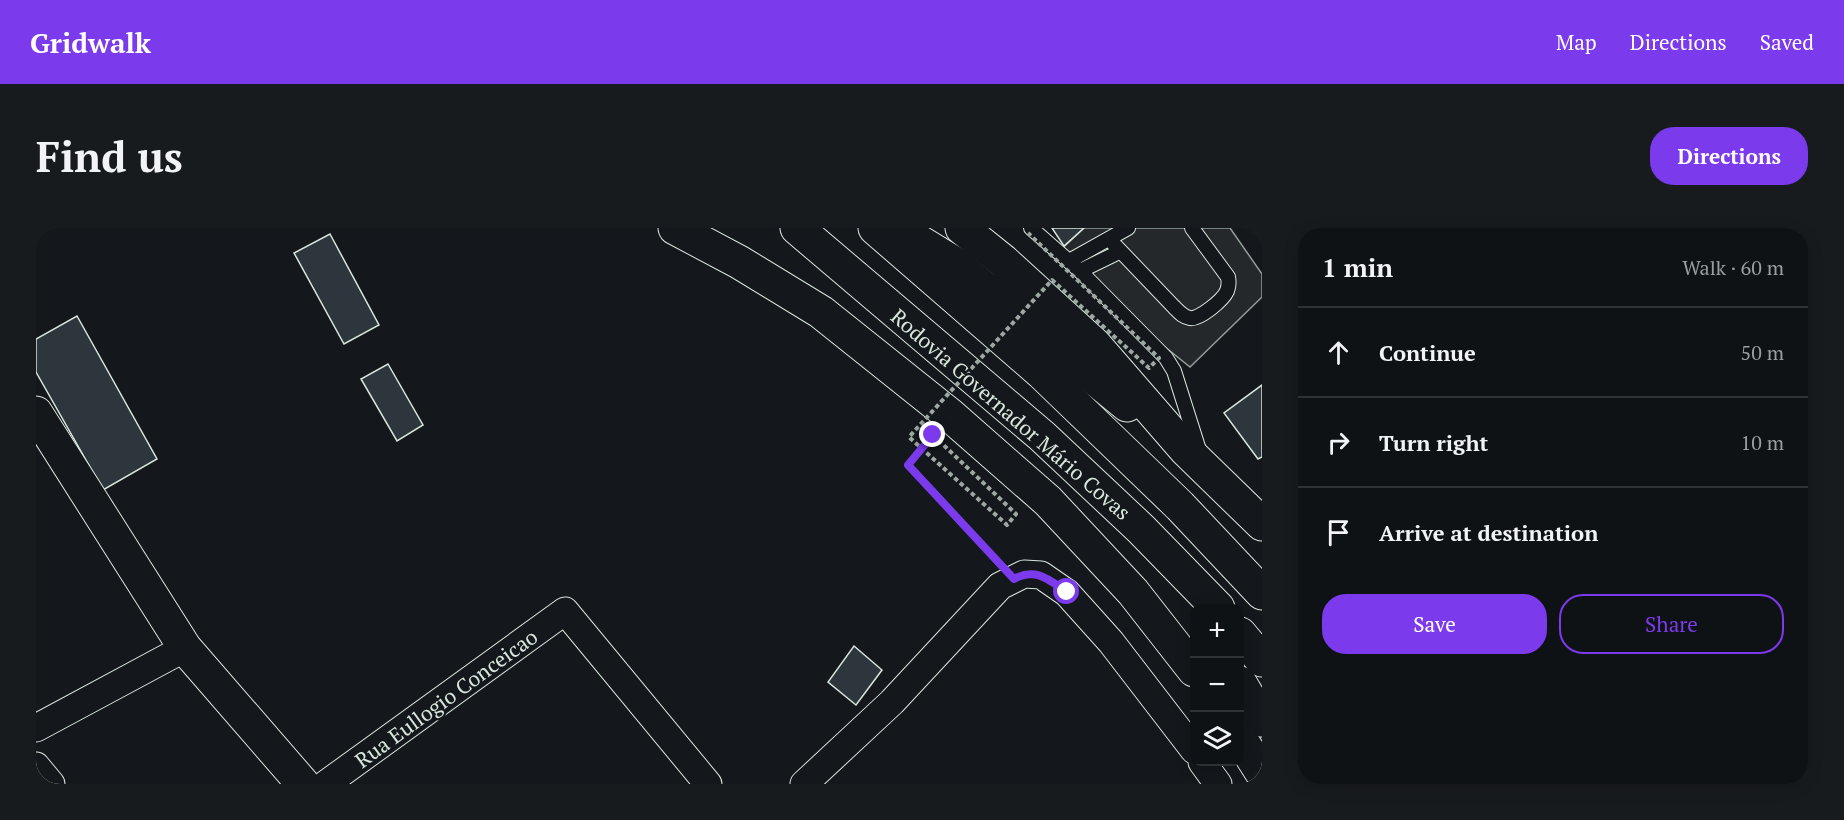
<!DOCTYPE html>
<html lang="en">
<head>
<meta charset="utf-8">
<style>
  :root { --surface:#0f1215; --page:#181b1e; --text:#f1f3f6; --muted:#9b9ea0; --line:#2f3234; --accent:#7c3aed }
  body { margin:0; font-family:"PT Serif",serif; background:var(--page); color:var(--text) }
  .controls { position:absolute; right:18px; bottom:18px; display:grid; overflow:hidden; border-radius:12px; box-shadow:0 3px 15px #0003 }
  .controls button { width:54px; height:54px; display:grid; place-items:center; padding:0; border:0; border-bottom:2px solid var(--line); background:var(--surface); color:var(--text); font:30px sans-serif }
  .stop { position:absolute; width:18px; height:18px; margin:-14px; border:4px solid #7c3aed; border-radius:50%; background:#fff }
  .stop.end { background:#7c3aed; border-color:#fff; box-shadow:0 2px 6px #0008 }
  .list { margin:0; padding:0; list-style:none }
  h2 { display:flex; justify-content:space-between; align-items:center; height:78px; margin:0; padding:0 24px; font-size:26px }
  h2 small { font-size:20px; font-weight:400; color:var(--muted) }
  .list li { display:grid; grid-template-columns:39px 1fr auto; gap:18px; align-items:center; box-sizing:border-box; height:90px; padding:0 24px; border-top:2px solid var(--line) }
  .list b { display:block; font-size:22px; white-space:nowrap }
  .list em { font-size:20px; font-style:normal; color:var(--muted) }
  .actions { display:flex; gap:12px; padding:18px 24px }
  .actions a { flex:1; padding:14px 0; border:2px solid var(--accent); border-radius:24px; text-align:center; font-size:21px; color:var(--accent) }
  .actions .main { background:var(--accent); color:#fff }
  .icon { flex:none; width:33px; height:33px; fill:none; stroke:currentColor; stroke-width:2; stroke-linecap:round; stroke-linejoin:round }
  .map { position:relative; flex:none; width:1226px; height:556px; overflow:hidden; border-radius:24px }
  header { display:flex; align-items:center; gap:36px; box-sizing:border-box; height:84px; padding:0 30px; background:var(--accent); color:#fff }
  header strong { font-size:28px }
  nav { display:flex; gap:33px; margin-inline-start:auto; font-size:21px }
  .intro { display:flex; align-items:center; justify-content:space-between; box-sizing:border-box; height:144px; padding:0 36px }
  h1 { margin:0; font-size:42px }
  .button { padding:15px 27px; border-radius:24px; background:var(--accent); color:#fff; font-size:21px; font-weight:700 }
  main { display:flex; gap:36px; padding:0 36px }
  aside { flex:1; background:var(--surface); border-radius:24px; box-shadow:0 3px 15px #0003 }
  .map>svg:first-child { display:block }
  .parking { fill:#24282b; stroke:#939e99; stroke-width:1.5 }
  .building { fill:#2c363c; stroke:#d8e6dc; stroke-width:1.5 }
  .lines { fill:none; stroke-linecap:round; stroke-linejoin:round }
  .lane-casing { stroke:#d8e6dc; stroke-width:16 }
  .street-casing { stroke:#d8e6dc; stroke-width:29 }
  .secondary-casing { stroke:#d8e6dc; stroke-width:35 }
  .highway-casing { stroke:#d8e6dc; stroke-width:35 }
  .path { stroke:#9da8a2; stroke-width:4; stroke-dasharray:4.5 3; stroke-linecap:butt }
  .lane { stroke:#14181c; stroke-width:14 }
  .street { stroke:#14181c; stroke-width:27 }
  .secondary { stroke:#14181c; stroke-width:33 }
  .highway { stroke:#14181c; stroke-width:33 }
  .path-bridge { stroke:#9da8a2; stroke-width:4; stroke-dasharray:4.5 3; stroke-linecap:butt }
  .route { stroke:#7c3aed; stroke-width:8 }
  .labels { text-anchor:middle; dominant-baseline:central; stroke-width:4.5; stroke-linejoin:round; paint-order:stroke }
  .street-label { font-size:21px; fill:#d8e6dc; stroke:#14181c }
</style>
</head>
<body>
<header>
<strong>Gridwalk</strong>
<nav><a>Map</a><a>Directions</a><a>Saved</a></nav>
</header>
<div class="intro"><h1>Find us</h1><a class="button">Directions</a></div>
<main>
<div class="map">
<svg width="1226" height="556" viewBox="0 0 1226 556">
  <rect width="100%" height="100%" fill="#14181c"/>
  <path class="parking" d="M 1048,0 L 1194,0 L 1226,46 L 1226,69 L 1154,139 L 1017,29 Z"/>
  <g class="building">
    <path d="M 1016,0 L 1048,0 L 1028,18 Z"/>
    <path d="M 294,6 L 343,97 L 308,116 L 258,25 Z"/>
    <path d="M 41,88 L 121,231 L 67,262 L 0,144 L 0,111 Z"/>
    <path d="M 352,136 L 387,197 L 361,213 L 325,151 Z"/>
    <path d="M 1226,157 L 1226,229 L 1222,231 L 1188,185 Z"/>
    <path d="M 818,418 L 846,442 L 820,477 L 792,454 Z"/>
  </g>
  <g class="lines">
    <defs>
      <g id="lane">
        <path d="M 995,0 L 1044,43 L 1130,130 L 1138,143 L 1163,222"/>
        <path d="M 1073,11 L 1138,79 C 1143,84 1147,89 1154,90 C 1163,92 1187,72 1191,63 C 1193,58 1193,54 1192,49 L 1156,0"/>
        <path d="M 1033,33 L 1092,0"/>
        <path d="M 1044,43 L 1083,24"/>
      </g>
      <g id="street">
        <path d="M 0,500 L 149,420"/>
        <path d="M 1166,534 L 1182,556"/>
        <path d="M 0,538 L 15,556"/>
        <path d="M 290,556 L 529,383 L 672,556"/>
        <path d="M 768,556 L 856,474 L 964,358 L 988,346 L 1005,347 L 1031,365 L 1075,414 L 1158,522"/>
      </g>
      <path id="secondary" d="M 0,185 L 149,420 L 267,556"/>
      <g id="highway">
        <path d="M 639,0 L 703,34 L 785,84 L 914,187 L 1012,273 L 1097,364 L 1158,442"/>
        <path d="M 761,0 L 1006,208 L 1105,301 L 1182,380"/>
        <path d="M 839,0 L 1006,145 L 1144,278 L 1226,365"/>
        <path d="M 926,0 L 967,33 L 1059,117 L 1150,222 L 1226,296"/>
        <path d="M 869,5 L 918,35 L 1091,177"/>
        <path d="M 1204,406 L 1226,432"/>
        <path d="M 1204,455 L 1226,492"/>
        <path d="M 1204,510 L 1226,545"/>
      </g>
    </defs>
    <use href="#lane" class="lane-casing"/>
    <use href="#street" class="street-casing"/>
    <use href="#secondary" class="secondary-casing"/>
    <use href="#highway" class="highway-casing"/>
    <path class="path" d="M 894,211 L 872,237 L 958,329"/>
    <use href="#lane" class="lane"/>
    <use href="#street" class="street"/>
    <use href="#secondary" class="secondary"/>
    <use href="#highway" class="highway"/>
    <path class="path-bridge" d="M 897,207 L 980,286 L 971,297 L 873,209 L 1016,52 L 1113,140 L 1123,130 L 992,5"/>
  </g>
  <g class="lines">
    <path class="route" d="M 897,207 L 872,237 L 978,351 C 1000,339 1013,352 1031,364"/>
  </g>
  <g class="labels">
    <g class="street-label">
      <text transform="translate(975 186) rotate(41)">Rodovia Governador Mário Covas</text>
      <text transform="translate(410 470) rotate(-36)">Rua Eullogio Conceicao</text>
    </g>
  </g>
</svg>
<div class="controls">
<button>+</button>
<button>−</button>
<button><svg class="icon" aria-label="layers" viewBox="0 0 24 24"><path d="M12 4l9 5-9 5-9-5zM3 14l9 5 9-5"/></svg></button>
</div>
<div class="stop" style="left:1031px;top:364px"></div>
<div class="stop end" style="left:897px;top:207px"></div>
</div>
<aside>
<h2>1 min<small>Walk · 60 m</small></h2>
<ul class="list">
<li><svg class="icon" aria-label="ahead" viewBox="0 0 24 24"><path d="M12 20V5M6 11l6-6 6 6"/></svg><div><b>Continue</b></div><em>50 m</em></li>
<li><svg class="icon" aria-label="right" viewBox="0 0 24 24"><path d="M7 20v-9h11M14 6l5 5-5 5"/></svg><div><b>Turn right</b></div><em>10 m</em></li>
<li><svg class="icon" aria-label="arrive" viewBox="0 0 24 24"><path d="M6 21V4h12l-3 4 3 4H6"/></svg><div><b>Arrive at destination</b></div></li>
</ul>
<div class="actions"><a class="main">Save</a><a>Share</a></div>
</aside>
</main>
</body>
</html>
